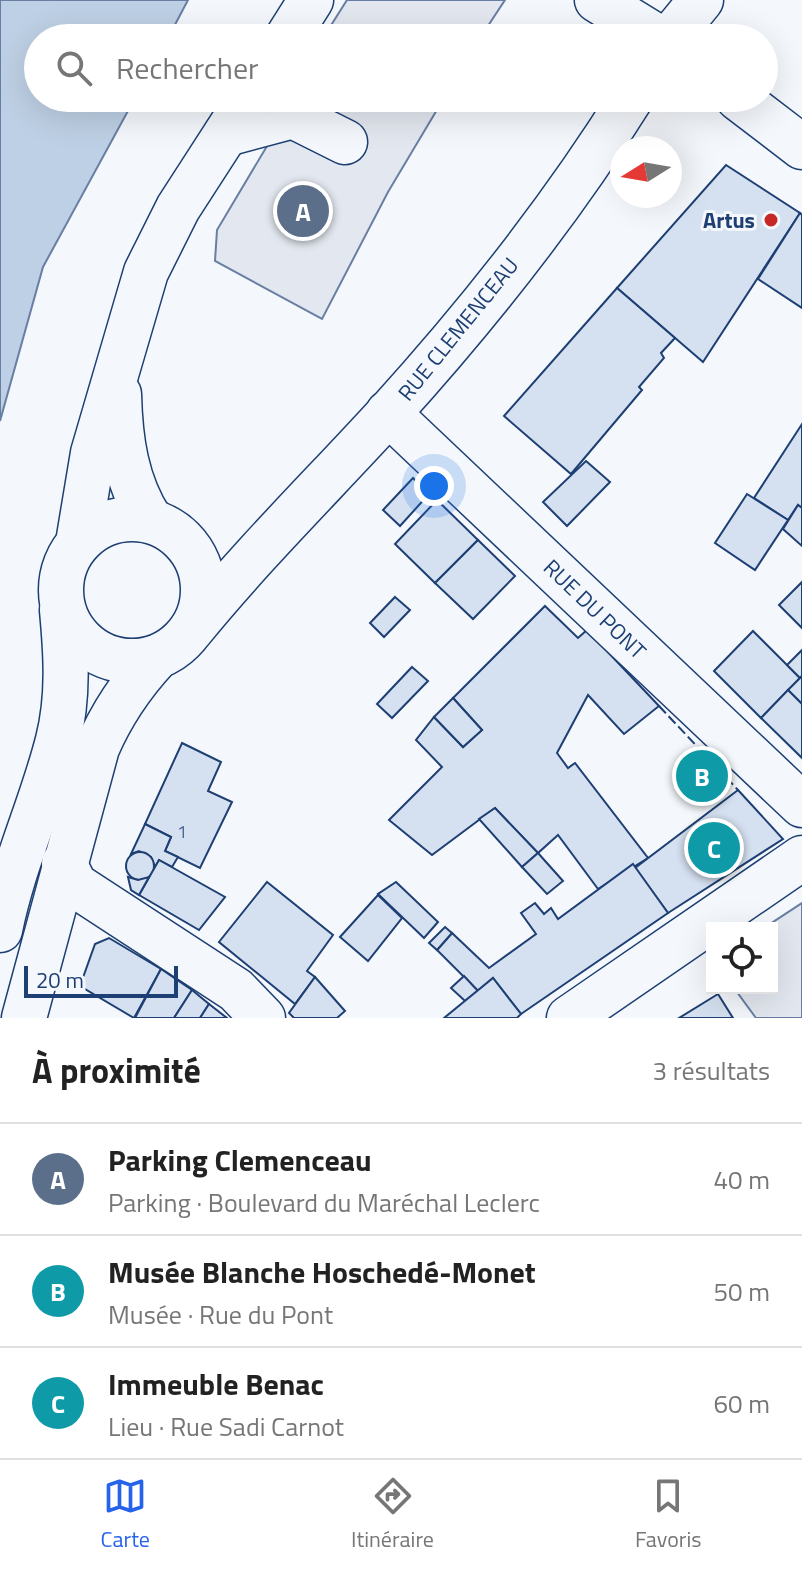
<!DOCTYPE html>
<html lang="fr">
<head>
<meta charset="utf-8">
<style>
  :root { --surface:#fff; --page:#f2f2f2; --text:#222; --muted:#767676; --line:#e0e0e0; --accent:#2563eb }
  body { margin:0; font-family:"Titillium Web",sans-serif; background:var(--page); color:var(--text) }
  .controls { position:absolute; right:24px; bottom:24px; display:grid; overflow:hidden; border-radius:0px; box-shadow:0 8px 32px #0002 }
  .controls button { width:72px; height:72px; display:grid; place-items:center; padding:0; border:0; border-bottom:2px solid var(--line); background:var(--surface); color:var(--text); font:40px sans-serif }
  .compass { position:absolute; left:610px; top:136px; width:72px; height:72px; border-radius:50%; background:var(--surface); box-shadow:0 8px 32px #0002; rotate:259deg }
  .scale { position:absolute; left:24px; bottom:20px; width:154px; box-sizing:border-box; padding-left:8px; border:4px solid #1d3f73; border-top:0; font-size:22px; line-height:28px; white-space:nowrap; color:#1d3f73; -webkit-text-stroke:6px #f4f7fb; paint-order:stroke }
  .you { position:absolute; left:434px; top:486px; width:28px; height:28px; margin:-20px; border:6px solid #fff; border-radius:50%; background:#1a73e8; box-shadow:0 0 0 12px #1a73e833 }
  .badge { display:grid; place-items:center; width:52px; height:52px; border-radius:50%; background:var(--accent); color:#fff; font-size:26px; font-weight:700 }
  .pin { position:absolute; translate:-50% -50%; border:4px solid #fff; box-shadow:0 2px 8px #0006 }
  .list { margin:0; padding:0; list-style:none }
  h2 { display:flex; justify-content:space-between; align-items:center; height:104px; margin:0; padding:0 32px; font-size:34px }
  h2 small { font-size:26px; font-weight:400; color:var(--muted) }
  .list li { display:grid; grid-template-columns:52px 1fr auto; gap:24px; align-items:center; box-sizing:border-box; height:112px; padding:0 32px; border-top:2px solid var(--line) }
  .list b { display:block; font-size:30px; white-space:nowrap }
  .list p { margin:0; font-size:26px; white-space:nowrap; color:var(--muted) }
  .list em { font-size:26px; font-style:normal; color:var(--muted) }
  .icon { flex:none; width:44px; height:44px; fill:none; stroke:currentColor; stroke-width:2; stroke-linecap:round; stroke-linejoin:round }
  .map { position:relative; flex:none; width:802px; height:1018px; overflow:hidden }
  .search { position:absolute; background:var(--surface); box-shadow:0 8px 32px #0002; left:24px; right:24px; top:24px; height:88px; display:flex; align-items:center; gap:20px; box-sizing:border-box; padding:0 28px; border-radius:44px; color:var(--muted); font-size:30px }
  .sheet { height:440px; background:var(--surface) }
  nav { display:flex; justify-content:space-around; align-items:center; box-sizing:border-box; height:112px; border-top:2px solid var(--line); background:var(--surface); font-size:22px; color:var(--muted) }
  nav a { display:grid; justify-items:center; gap:4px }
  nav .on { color:var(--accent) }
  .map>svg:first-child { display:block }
  .parking { fill:#e3e8f0; stroke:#687fa3; stroke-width:2 }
  .water { fill:#bed0e5; stroke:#687fa3; stroke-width:2 }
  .building { fill:#d5e0f0; stroke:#1d3f73; stroke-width:2 }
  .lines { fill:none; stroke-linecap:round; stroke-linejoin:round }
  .minor-casing { stroke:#1d3f73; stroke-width:47 }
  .major-casing { stroke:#1d3f73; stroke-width:47 }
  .minor { stroke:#f4f7fb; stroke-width:44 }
  .major { stroke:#f4f7fb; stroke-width:44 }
  .fence { stroke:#1d3f73; stroke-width:2; stroke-dasharray:10 4; stroke-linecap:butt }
  .poi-dot { fill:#c62828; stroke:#f4f7fb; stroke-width:3 }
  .labels { text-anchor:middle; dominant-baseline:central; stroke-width:6; stroke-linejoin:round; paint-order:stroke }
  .number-label { font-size:18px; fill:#4b6792 }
  .poi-label { font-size:22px; font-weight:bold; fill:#1d3f73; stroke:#f4f7fb; text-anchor:end }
  .street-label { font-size:22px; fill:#1d3f73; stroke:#f4f7fb }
</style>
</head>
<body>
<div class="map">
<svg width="802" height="1018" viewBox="0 0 802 1018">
  <rect width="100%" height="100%" fill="#f4f7fb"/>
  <g class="parking">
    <path d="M 347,0 L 505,0 L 480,38 L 323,38 Z"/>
    <path d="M 288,98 L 444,98 L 388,192 L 322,319 L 215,261 L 217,230 L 270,141 Z"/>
    <path d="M 802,903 L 802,1018 L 756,1018 L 734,988 L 772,988 L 772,928 L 764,928 Z"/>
  </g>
  <path class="water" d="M 0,0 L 188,0 L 168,38 L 38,38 L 38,98 L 135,98 L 43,267 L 0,421 Z"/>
  <g class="building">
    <path d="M 726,165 L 800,213 L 703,362 L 617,288 Z"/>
    <path d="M 800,213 L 802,215 L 802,308 L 758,279 Z"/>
    <path d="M 617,288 L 675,338 L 661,353 L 664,358 L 639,387 L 642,390 L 571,474 L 504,416 Z"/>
    <path d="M 802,424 L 802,508 L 798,505 L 788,520 L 754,498 Z"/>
    <path d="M 586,461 L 610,482 L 567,526 L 543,502 Z"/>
    <path d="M 413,478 L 429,494 L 400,526 L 383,510 Z"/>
    <path d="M 747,494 L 788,520 L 755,570 L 715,543 Z"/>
    <path d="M 437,500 L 478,540 L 435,583 L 395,544 Z"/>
    <path d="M 798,505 L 802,508 L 802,546 L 783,529 Z"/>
    <path d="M 478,540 L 515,576 L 473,619 L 435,583 Z"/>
    <path d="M 802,582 L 802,628 L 779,605 Z"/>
    <path d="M 395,597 L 410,610 L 384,637 L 370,623 Z"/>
    <path d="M 545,606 L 578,638 L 587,630 L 659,706 L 624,734 L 588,695 L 557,753 L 568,768 L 575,763 L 648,858 L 598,889 L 558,835 L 538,853 L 495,808 L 432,855 L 389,820 L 442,767 L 416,740 L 434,717 L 463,747 L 482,730 L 453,698 Z"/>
    <path d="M 753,631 L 800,678 L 761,718 L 714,671 Z"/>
    <path d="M 802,650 L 802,676 L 800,678 L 787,665 Z"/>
    <path d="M 412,667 L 428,681 L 392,718 L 377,704 Z"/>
    <path d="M 802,676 L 802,704 L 788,690 Z"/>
    <path d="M 788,690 L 802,704 L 802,758 L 761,718 Z"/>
    <path d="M 453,698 L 482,730 L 463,747 L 434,717 Z"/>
    <path d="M 182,743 L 221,762 L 208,791 L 232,802 L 200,868 L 165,851 L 171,837 L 145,824 Z"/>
    <path d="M 738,790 L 783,839 L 668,913 L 635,868 Z"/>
    <path d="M 495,808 L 538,853 L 522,867 L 479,819 Z"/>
    <path d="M 145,824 L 171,837 L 165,851 L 178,857 L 172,867 L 159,860 L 155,867 L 151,857 L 139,851 L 131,854 Z"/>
    <circle cx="140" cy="866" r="14"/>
    <path d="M 538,853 L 563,881 L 547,894 L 522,867 Z"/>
    <path d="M 159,860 L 225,897 L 199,930 L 139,895 Z"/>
    <path d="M 633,864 L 668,913 L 521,1014 L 493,978 L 478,991 L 437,950 L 452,933 L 489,968 L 536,934 L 521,913 L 535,903 L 544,914 L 551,908 L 558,919 Z"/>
    <path d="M 128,877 L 138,880 L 149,877 L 139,895 L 131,890 Z"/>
    <path d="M 267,882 L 333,935 L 307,971 L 315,977 L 295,1004 L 219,942 Z"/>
    <path d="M 396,882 L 438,922 L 424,938 L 378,894 Z"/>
    <path d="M 378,895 L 402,918 L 368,961 L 340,937 Z"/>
    <path d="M 445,927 L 452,933 L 437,950 L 429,943 Z"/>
    <path d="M 109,938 L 161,969 L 134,1018 L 80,986 L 95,944 Z"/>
    <path d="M 161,969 L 192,990 L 174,1018 L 135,1018 Z"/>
    <path d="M 464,976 L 478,991 L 465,1001 L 451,988 Z"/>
    <path d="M 315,977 L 345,1011 L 337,1018 L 294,1018 L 289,1013 Z"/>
    <path d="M 493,978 L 521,1014 L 517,1018 L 444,1018 Z"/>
    <path d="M 192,990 L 209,1004 L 200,1018 L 174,1018 Z"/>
    <path d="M 718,994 L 733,1018 L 679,1018 Z"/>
    <path d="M 209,1004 L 227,1018 L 200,1018 Z"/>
  </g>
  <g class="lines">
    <defs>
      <g id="minor">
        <path d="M 738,98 L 802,147"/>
        <path d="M 226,134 L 293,116 L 345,142"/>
        <path d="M 388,413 L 802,805"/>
        <path d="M 64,863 L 75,885 L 236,990 L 263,1018"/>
        <path d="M 569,1018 L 802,858"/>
      </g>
      <g id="major">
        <path d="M 597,0 L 659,38"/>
        <path d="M 287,38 L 311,0"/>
        <path d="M 670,38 L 701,0"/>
        <path d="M 119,394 C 120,439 126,483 151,521"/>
        <circle cx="132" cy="590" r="71"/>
        <path d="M 78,543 L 93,453 L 146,272 L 178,208 L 249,98"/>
        <path d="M 191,630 C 253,554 322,486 387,415 C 476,317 561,210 631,98"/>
        <path d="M 0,930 C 13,864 42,804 58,740 C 69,697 66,653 62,610"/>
        <path d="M 24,1018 L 97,748 C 112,713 131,685 157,657"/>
      </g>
    </defs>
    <use href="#minor" class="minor-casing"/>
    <use href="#major" class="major-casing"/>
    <use href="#minor" class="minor"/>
    <use href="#major" class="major"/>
    <path class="fence" d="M 659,706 L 738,790"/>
  </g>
  <circle class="poi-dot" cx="771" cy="220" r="8"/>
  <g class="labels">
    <g class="number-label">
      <text x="182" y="831">1</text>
    </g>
    <g class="poi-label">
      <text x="755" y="220">Artus</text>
    </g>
    <g class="street-label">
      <text transform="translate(458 329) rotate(-51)">RUE CLEMENCEAU</text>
      <text transform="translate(595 609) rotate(44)">RUE DU PONT</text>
    </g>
  </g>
</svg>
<div class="controls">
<button><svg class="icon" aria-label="locate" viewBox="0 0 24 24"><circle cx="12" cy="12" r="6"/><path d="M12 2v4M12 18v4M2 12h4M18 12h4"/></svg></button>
</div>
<svg class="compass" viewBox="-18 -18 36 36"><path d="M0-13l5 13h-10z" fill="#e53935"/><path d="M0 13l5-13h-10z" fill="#767676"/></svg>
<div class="scale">20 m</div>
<div class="you"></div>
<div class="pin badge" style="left:303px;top:211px;background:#5c6f8a">A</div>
<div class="pin badge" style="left:702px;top:776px;background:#0f9aa8">B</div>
<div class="pin badge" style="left:714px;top:848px;background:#0f9aa8">C</div>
<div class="search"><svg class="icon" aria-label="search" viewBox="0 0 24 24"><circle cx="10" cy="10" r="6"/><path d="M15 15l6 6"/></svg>Rechercher</div>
</div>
<section class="sheet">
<h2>À proximité<small>3 résultats</small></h2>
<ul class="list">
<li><span class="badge" style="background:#5c6f8a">A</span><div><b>Parking Clemenceau</b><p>Parking · Boulevard du Maréchal Leclerc</p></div><em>40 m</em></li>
<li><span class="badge" style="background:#0f9aa8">B</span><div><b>Musée Blanche Hoschedé-Monet</b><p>Musée · Rue du Pont</p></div><em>50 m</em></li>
<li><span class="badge" style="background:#0f9aa8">C</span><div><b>Immeuble Benac</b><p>Lieu · Rue Sadi Carnot</p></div><em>60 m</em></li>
</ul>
</section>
<nav>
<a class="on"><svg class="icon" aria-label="map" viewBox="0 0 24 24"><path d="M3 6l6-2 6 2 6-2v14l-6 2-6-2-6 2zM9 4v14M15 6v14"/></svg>Carte</a>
<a><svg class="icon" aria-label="directions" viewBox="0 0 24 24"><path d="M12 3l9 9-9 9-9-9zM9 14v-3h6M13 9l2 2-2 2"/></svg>Itinéraire</a>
<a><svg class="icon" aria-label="saved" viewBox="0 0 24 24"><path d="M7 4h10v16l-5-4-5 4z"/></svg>Favoris</a>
</nav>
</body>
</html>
